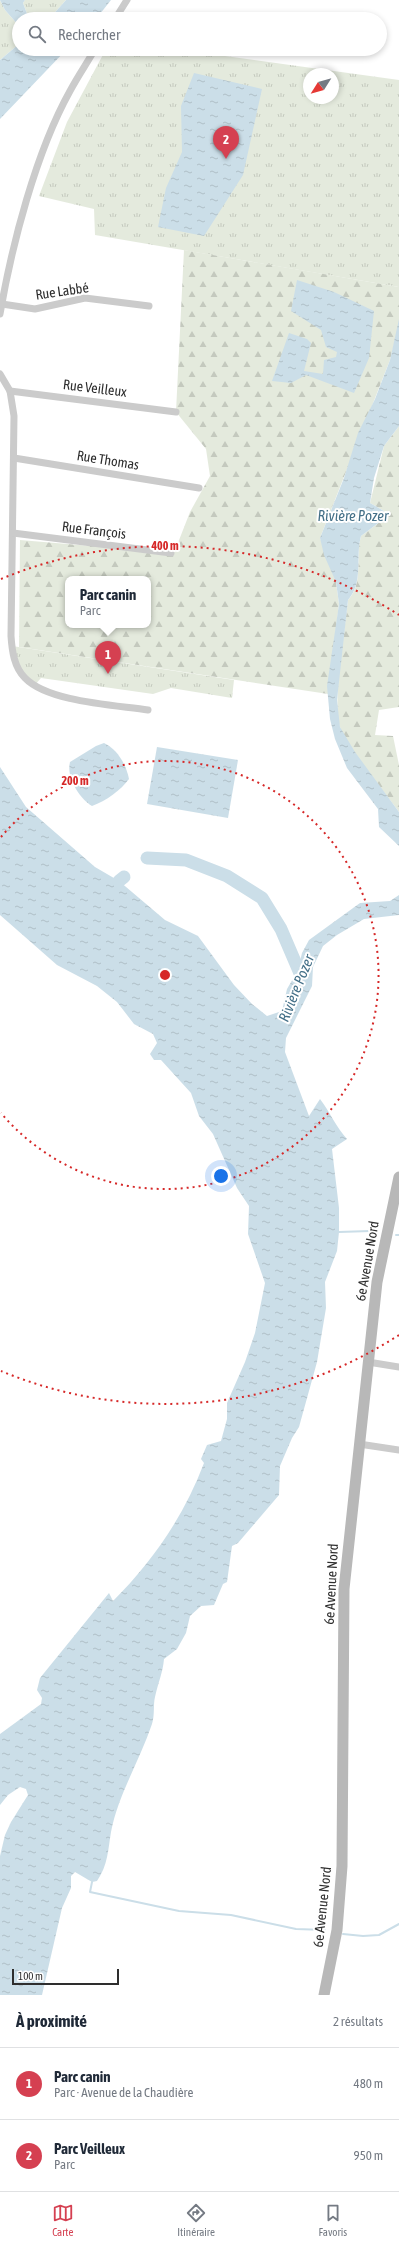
<!DOCTYPE html>
<html lang="fr">
<head>
<meta charset="utf-8">
<style>
  :root { --surface:#fff; --page:#f6f6f7; --text:#1f2937; --muted:#747a83; --line:#e0e1e3; --accent:#d54051 }
  body { margin:0; font-family:"Asap Condensed",sans-serif; background:var(--page); color:var(--text) }
  .compass { position:absolute; left:303px; top:68px; width:36px; height:36px; border-radius:50%; background:var(--surface); box-shadow:0 2px 6px #0003; rotate:233deg }
  .scale { position:absolute; left:12px; bottom:10px; width:107px; box-sizing:border-box; padding-left:4px; border:2px solid #2e2e2e; border-top:0; font-size:11px; line-height:14px; white-space:nowrap; color:#2e2e2e; -webkit-text-stroke:3px #fff; paint-order:stroke }
  .you { position:absolute; left:221px; top:1176px; width:14px; height:14px; margin:-10px; border:3px solid #fff; border-radius:50%; background:#1a73e8; box-shadow:0 0 0 6px #1a73e833 }
  .badge { display:grid; place-items:center; width:26px; height:26px; border-radius:50%; background:var(--accent); color:#fff; font-size:13px; font-weight:700 }
  .pin { position:absolute; translate:-50% -33px; filter:drop-shadow(0 1px 2px #0008) }
  .pin::after { content:''; position:absolute; top:21px; width:14px; height:12px; background:inherit; clip-path:polygon(0 0,100% 0,50% 100%) }
  .popup { position:absolute; left:65px; top:576px; width:86px; height:52px; box-sizing:border-box; display:grid; place-content:center; border-radius:8px; background:var(--surface); filter:drop-shadow(0 1px 3px #0005); font-size:13px; white-space:nowrap; color:var(--muted) }
  .popup b { font-size:15px; color:var(--text) }
  .popup::after { content:''; position:absolute; left:50%; top:100%; margin-left:-8px; border:8px solid transparent; border-top-color:var(--surface) }
  .list { margin:0; padding:0; list-style:none }
  h2 { display:flex; justify-content:space-between; align-items:center; height:52px; margin:0; padding:0 16px; font-size:17px }
  h2 small { font-size:13px; font-weight:400; color:var(--muted) }
  .list li { display:grid; grid-template-columns:26px 1fr auto; gap:12px; align-items:center; box-sizing:border-box; height:72px; padding:0 16px; border-top:1px solid var(--line) }
  .list b { display:block; font-size:15px; white-space:nowrap }
  .list p { margin:0; font-size:13px; white-space:nowrap; color:var(--muted) }
  .list em { font-size:13px; font-style:normal; color:var(--muted) }
  .icon { flex:none; width:22px; height:22px; fill:none; stroke:currentColor; stroke-width:2; stroke-linecap:round; stroke-linejoin:round }
  .map { position:relative; flex:none; width:399px; height:1995px; overflow:hidden }
  .search { position:absolute; background:var(--surface); box-shadow:0 2px 6px #0003; left:12px; right:12px; top:12px; height:44px; display:flex; align-items:center; gap:10px; box-sizing:border-box; padding:0 14px; border-radius:22px; color:var(--muted); font-size:15px }
  .sheet { height:196px; background:var(--surface) }
  nav { display:flex; justify-content:space-around; align-items:center; box-sizing:border-box; height:56px; border-top:1px solid var(--line); background:var(--surface); font-size:11px; color:var(--muted) }
  nav a { display:grid; justify-items:center; gap:2px }
  nav .on { color:var(--accent) }
  .map>svg:first-child { display:block }
  .grass { fill:url(#grass-tufts); fill-rule:evenodd }
  .forest { fill:url(#forest-firs); fill-rule:evenodd }
  .water { fill:url(#water-ripples) }
  .lines { fill:none; stroke-linecap:round; stroke-linejoin:round }
  .stream { stroke:#cbdee8; stroke-width:2 }
  .river { stroke:#cbdee8; stroke-width:13 }
  .street { stroke:#cbcbcb; stroke-width:7 }
  .secondary { stroke:#b8b8b8; stroke-width:11 }
  .ring { fill:none; stroke:#d62828; stroke-width:2; stroke-dasharray:2 4 }
  .labels { text-anchor:middle; dominant-baseline:central; stroke-width:4; stroke-linejoin:round; paint-order:stroke }
  .street-label { font-size:14px; fill:#2e2e2e; stroke:#fff }
  .water-label { font-size:15px; font-style:italic; fill:#447088; stroke:#fff }
  .centre { fill:#d62828; stroke:#fff; stroke-width:2 }
  .ring-label { font-size:12px; text-anchor:middle; font-weight:bold; fill:#d62828; stroke:#fff; stroke-width:4; stroke-linejoin:round; paint-order:stroke }
</style>
</head>
<body>
<div class="map">
<svg width="399" height="1995" viewBox="0 0 399 1995">
  <defs>
    <pattern id="grass-tufts" width="24" height="20" patternUnits="userSpaceOnUse"><rect width="24" height="20" fill="#e4eadd"/><path d="M3 7l-1-3M5 7V3M7 7l1-3M15 17l-1-3M17 17v-4M19 17l1-3" fill="none" stroke="#c4c9be"/></pattern>
    <pattern id="forest-firs" width="22" height="20" patternUnits="userSpaceOnUse"><rect width="22" height="20" fill="#e4eadd"/><path d="M5 1l3.5 6h-7zM16 11l3.5 6h-7z" fill="#c4c9be"/></pattern>
    <pattern id="water-ripples" width="26" height="14" patternUnits="userSpaceOnUse"><rect width="26" height="14" fill="#cbdee8"/><path d="M2 4q2-2 4 0t4 0M15 11q2-2 4 0t4 0" fill="none" stroke="#afbfc7"/></pattern>
  </defs>
  <rect width="100%" height="100%" fill="#fff"/>
  <g class="grass">
    <path d="M 0,0 L 5,10 L 19,26 L 19,44 L 0,60 Z"/>
    <path d="M 25,0 L 66,0 L 49,19 L 29,19 L 23,3 Z"/>
    <path d="M 106,49 L 174,49 L 399,80 L 399,287 L 95,235 L 94,209 L 39,196 L 67,122 ZM 309,74 L 333,74 L 333,98 L 309,98 Z"/>
    <path d="M 12,646 L 234,680 L 232,698 L 171,688 L 153,694 L 41,678 L 34,686 L 24,678 Z"/>
  </g>
  <g class="forest">
    <path d="M 184,250 L 399,287 L 399,325 L 390,360 L 320,538 L 336,582 L 339,604 L 328,694 L 19,647 L 20,540 L 174,553 L 190,512 L 210,476 L 206,449 L 176,412 ZM 68,579 L 148,579 L 148,625 L 68,625 Z"/>
    <path d="M 399,426 L 399,707 L 379,710 L 375,735 L 393,736 L 399,765 L 399,812 C 384,791 348,750 340,727 C 332,702 345,630 348,600 C 364,583 355,558 361,536 L 381,521 L 384,511 L 370,503 L 384,446 Z"/>
  </g>
  <g class="water">
    <path d="M 0,0 L 25,0 L 23,3 L 29,19 L 19,19 L 19,26 L 5,10 Z"/>
    <path d="M 66,0 L 111,0 L 96,19 L 49,19 Z"/>
    <path d="M 19,44 L 19,49 L 67,49 L 0,119 L 0,60 Z"/>
    <path d="M 194,73 L 262,89 L 243,175 L 204,236 L 158,227 L 166,188 L 182,152 L 181,106 Z"/>
    <path d="M 297,280 L 334,292 L 374,311 L 369,358 L 354,393 L 306,375 L 291,383 L 272,381 L 289,333 L 307,339 L 311,343 L 304,371 L 323,374 L 324,360 L 336,357 L 337,352 L 326,347 L 321,330 L 291,311 Z"/>
    <path d="M 399,319 L 399,426 L 384,446 L 374,478 L 370,503 L 384,511 L 381,521 L 361,536 C 355,558 364,582 348,600 L 337,700 L 340,727 L 355,752 L 399,812 L 399,846 L 379,827 L 378,809 L 347,768 L 335,739 L 330,719 L 327,686 L 339,604 L 336,582 L 324,555 L 320,538 L 344,478 L 358,433 L 375,399 L 390,360 Z"/>
    <path d="M 104,743 C 117,749 126,764 129,779 C 121,790 106,801 92,806 C 79,798 66,777 70,762 L 96,746 Z"/>
    <path d="M 157,747 L 238,760 L 228,818 L 147,804 Z"/>
    <path d="M 0,767 L 26,807 L 95,867 L 119,881 L 165,920 L 198,936 L 234,985 L 252,1004 L 267,1016 L 282,1011 L 287,989 L 298,970 L 302,953 L 309,940 L 360,903 L 390,901 L 399,895 L 399,915 L 364,919 L 337,935 L 323,946 L 313,967 L 312,986 L 286,1038 L 285,1052 L 309,1116 L 320,1099 C 330,1112 336,1127 347,1139 L 332,1149 L 339,1208 L 339,1232 L 337,1251 L 325,1282 L 326,1308 L 317,1362 L 299,1427 L 292,1438 L 280,1466 L 279,1495 L 238,1543 L 232,1546 L 227,1582 L 223,1584 L 214,1605 L 201,1606 L 190,1616 L 186,1633 L 177,1649 L 164,1659 C 163,1672 158,1683 155,1697 C 153,1705 155,1715 152,1724 C 140,1760 118,1795 111,1832 C 108,1850 108,1865 97,1881 L 92,1882 L 75,1872 L 71,1876 L 71,1888 L 62,1908 L 42,1995 L 0,1995 L 0,1856 L 5,1835 L 11,1822 L 28,1795 L 26,1789 L 20,1787 L 8,1795 L 0,1805 L 0,1734 L 41,1704 L 42,1698 L 37,1690 L 40,1678 L 109,1593 L 113,1601 C 153,1561 184,1516 204,1463 L 201,1459 L 207,1445 L 221,1441 L 227,1419 L 227,1403 L 245,1362 L 255,1333 L 265,1283 L 248,1234 L 249,1206 L 237,1188 L 213,1134 L 199,1116 L 191,1093 L 161,1060 L 154,1060 L 150,1054 L 157,1043 L 153,1034 L 134,1024 L 117,1002 L 97,986 L 57,965 L 0,915 Z"/>
  </g>
  <g class="lines">
    <g class="stream">
      <path d="M 339,1232 L 370,1231"/>
      <path d="M 396,1235 L 399,1235"/>
      <path d="M 92,1882 L 90,1892 L 179,1911 L 231,1915 L 296,1929 L 325,1930"/>
      <path d="M 343,1934 L 363,1936 L 379,1935 L 399,1924"/>
    </g>
    <g class="river">
      <path d="M 147,858 L 186,860 L 227,876 L 262,898 L 281,929 L 302,978"/>
      <path d="M 119,881 L 124,877"/>
    </g>
    <g class="street">
      <path d="M 115,19 L 127,0"/>
      <path d="M 2,304 L 35,309 L 85,298 L 149,306"/>
      <path d="M 0,314 C 12,244 36,152 70,91 C 78,76 87,63 95,49"/>
      <path d="M 0,374 L 10,391 L 14,416 L 11,636 C 12,651 14,667 25,678 C 48,702 115,705 148,710"/>
      <path d="M 10,391 L 176,412"/>
      <path d="M 14,458 L 199,488"/>
      <path d="M 13,533 L 171,553"/>
      <path d="M 368,1362 L 399,1367"/>
      <path d="M 359,1444 L 399,1450"/>
    </g>
    <path class="secondary" d="M 324,1995 L 337,1930 L 342,1866 L 344,1589 L 377,1282 L 399,1177"/>
  </g>
  <g class="ring">
    <path d="M1 837A214 214 0 1 1 1 1113"/>
    <path d="M399 1335A429 429 0 0 1 1 1371M1 579A429 429 0 0 1 399 615"/>
  </g>
  <g class="labels">
    <g class="street-label">
      <text transform="translate(62 291) rotate(-8)">Rue Labbé</text>
      <text transform="translate(95 388) rotate(7)">Rue Veilleux</text>
      <text transform="translate(108 460) rotate(9)">Rue Thomas</text>
      <text transform="translate(94 530) rotate(7)">Rue François</text>
      <text transform="translate(367 1261) rotate(-80)">6e Avenue Nord</text>
      <text transform="translate(331 1584) rotate(-87)">6e Avenue Nord</text>
      <text transform="translate(322 1907) rotate(-84)">6e Avenue Nord</text>
    </g>
    <g class="water-label">
      <text x="353" y="515">Rivière Pozer</text>
      <text transform="translate(296 988) rotate(-68)">Rivière Pozer</text>
    </g>
  </g>
  <circle cx="165" cy="975" r="6" class="centre"/>
  <g class="ring-label">
    <text x="165" y="550">400 m</text>
    <text x="75" y="785">200 m</text>
  </g>
</svg>
<svg class="compass" viewBox="-18 -18 36 36"><path d="M0-13l5 13h-10z" fill="#e53935"/><path d="M0 13l5-13h-10z" fill="#747a83"/></svg>
<div class="scale">100 m</div>
<div class="you"></div>
<div class="pin badge" style="left:108px;top:674px">1</div>
<div class="popup"><b>Parc canin</b>Parc</div>
<div class="pin badge" style="left:226px;top:159px">2</div>
<div class="search"><svg class="icon" aria-label="search" viewBox="0 0 24 24"><circle cx="10" cy="10" r="6"/><path d="M15 15l6 6"/></svg>Rechercher</div>
</div>
<section class="sheet">
<h2>À proximité<small>2 résultats</small></h2>
<ul class="list">
<li><span class="badge">1</span><div><b>Parc canin</b><p>Parc · Avenue de la Chaudière</p></div><em>480 m</em></li>
<li><span class="badge">2</span><div><b>Parc Veilleux</b><p>Parc</p></div><em>950 m</em></li>
</ul>
</section>
<nav>
<a class="on"><svg class="icon" aria-label="map" viewBox="0 0 24 24"><path d="M3 6l6-2 6 2 6-2v14l-6 2-6-2-6 2zM9 4v14M15 6v14"/></svg>Carte</a>
<a><svg class="icon" aria-label="directions" viewBox="0 0 24 24"><path d="M12 3l9 9-9 9-9-9zM9 14v-3h6M13 9l2 2-2 2"/></svg>Itinéraire</a>
<a><svg class="icon" aria-label="saved" viewBox="0 0 24 24"><path d="M7 4h10v16l-5-4-5 4z"/></svg>Favoris</a>
</nav>
</body>
</html>
